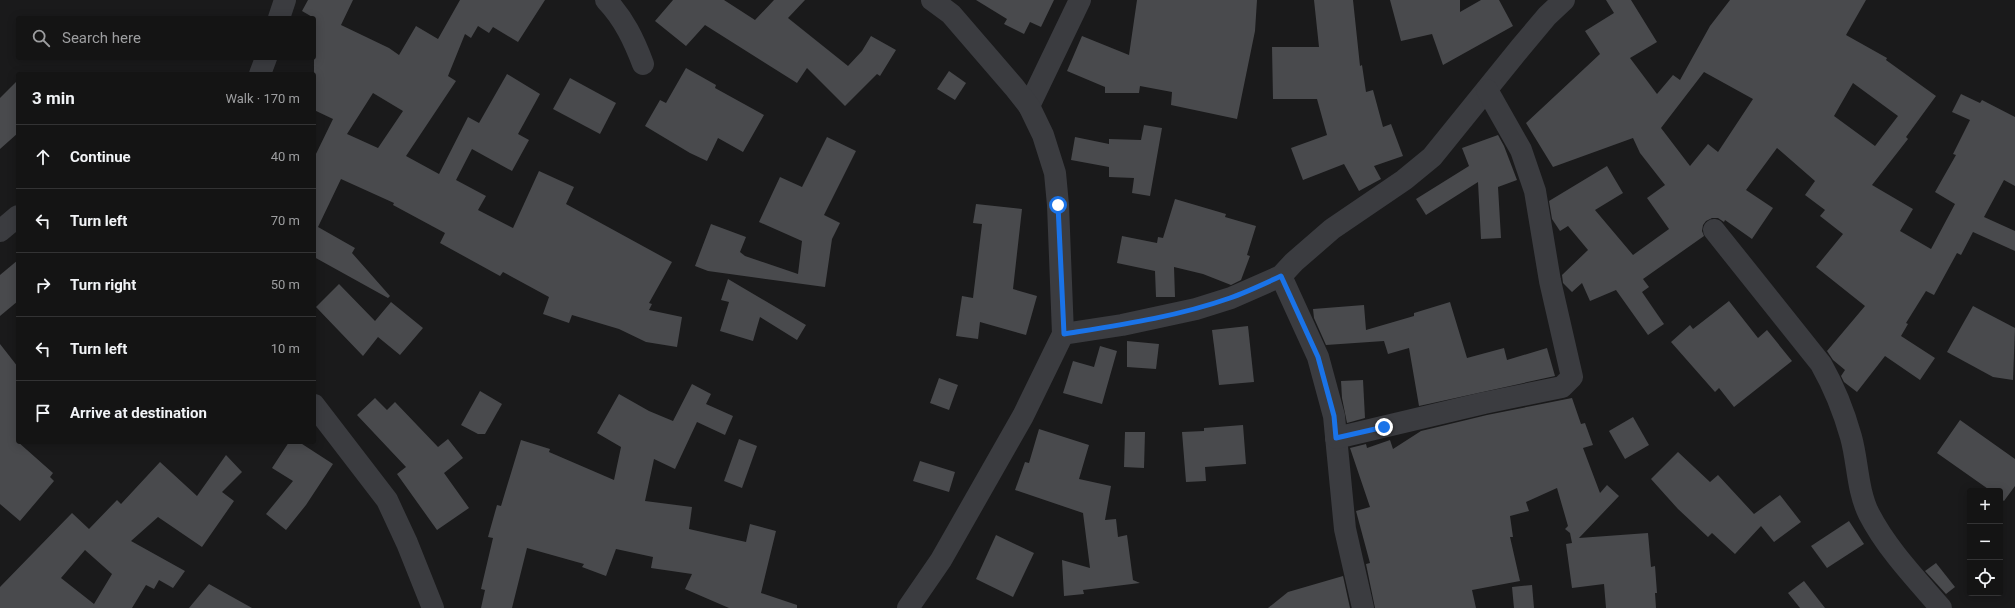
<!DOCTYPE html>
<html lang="en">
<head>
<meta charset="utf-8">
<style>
  :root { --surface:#141414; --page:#212122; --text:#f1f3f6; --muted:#9d9ea0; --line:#333334 }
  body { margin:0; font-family:Roboto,sans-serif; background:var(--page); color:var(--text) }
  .controls { position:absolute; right:12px; bottom:12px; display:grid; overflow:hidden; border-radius:4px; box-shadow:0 2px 10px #0003 }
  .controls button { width:36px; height:36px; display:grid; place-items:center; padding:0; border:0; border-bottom:1px solid var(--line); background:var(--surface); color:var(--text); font:20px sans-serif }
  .stop { position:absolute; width:12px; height:12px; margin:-9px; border:3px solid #1a73e8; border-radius:50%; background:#fff }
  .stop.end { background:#1a73e8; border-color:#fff; box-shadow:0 1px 4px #0008 }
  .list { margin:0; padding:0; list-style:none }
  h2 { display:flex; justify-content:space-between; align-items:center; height:52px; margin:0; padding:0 16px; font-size:17px }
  h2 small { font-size:13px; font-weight:400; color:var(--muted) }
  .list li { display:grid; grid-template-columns:26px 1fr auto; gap:12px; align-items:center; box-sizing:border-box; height:64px; padding:0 16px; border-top:1px solid var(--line) }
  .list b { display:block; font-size:15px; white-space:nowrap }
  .list em { font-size:13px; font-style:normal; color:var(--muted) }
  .icon { flex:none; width:22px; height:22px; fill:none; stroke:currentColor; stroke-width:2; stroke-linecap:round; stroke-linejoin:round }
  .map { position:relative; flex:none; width:2015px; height:608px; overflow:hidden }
  .search { position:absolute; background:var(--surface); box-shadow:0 2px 10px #0003; left:16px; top:16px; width:300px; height:44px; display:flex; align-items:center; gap:10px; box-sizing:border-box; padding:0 14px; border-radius:4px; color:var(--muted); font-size:15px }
  .panel { position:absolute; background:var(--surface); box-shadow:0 2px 10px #0003; left:16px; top:72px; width:300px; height:372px; border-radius:4px }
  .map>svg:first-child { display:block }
  .building { fill:#494a4d; fill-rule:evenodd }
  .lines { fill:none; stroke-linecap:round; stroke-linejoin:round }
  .street { stroke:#3b3c40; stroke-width:22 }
  .route { stroke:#1a73e8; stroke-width:5 }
</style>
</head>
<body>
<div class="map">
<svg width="2015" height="608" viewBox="0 0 2015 608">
  <rect width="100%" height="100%" fill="#1a1a1b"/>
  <g class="building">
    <path d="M 308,0 L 353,0 L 341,25 L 389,48 L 399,55 L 416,26 L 438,39 L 460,0 L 545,0 L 518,42 L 493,27 L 489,33 L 478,26 L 471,38 L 465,34 L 448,76 L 456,81 L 406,156 L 439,174 L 468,117 L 479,123 L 507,74 L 540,94 L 518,134 L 529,140 L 512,171 L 472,149 L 456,180 L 486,196 L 478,210 L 513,228 L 539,171 L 574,187 L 566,204 L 672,262 L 649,303 L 652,304 L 649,310 L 682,317 L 677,347 L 646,342 L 619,329 L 572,315 L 569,323 L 543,314 L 549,297 L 503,272 L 500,276 L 440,243 L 445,233 L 393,205 L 394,203 L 341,179 L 318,227 L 355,248 L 352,253 L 390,296 L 388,298 L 314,257 L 314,158 L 333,119 L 314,110 L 314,18 L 302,11 ZM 373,93 L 403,111 L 378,148 L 347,134 Z"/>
    <path d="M 673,0 L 724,0 L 755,20 L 774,0 L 805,0 L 788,18 L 848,66 L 862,51 L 871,36 L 896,50 L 880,76 L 877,74 L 845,106 L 807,68 L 797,83 L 705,25 L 686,46 L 655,21 Z"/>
    <path d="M 976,0 L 1054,0 L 1041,27 L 1030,22 L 1024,34 L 1004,24 L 1007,19 Z"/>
    <path d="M 1137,0 L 1257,0 L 1255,31 L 1237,119 L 1171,105 L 1172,92 L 1140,86 L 1139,93 L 1105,93 L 1105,87 L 1067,71 L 1082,36 L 1129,55 Z"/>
    <path d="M 1314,0 L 1353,0 L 1360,66 L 1362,65 L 1366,92 L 1373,90 L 1383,127 L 1391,124 L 1403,156 L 1374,166 L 1381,179 L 1359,191 L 1344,164 L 1303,180 L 1291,148 L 1327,135 L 1317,99 L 1273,99 L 1272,47 L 1319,47 Z"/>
    <path d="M 1390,0 L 1460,0 L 1460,12 L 1481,0 L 1499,0 L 1513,26 L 1443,65 L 1432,34 L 1401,41 Z"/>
    <path d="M 1606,0 L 1631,0 L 1657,42 L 1630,58 L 1657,94 L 1673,75 L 1680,80 L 1710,26 L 1730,0 L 1866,0 L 1846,35 L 1887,58 L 1886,60 L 1936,96 L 1906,137 L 1908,139 L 1872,185 L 1913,209 L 1900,231 L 1931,249 L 1955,204 L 1935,192 L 1956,155 L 1953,154 L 1970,120 L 1952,112 L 1961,94 L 1980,103 L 1982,100 L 2015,117 L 2015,186 L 2004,180 L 1984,217 L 2015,231 L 2015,251 L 1973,232 L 1961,255 L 1957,253 L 1934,295 L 1926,291 L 1906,323 L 1908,324 L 1901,336 L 1935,358 L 1920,380 L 1885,356 L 1857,392 L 1844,382 L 1841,376 L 1845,370 L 1833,360 L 1827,351 L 1865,306 L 1816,267 L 1843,234 L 1820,216 L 1825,210 L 1805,195 L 1815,181 L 1777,148 L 1746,190 L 1773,208 L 1752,239 L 1725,220 L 1724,222 L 1718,218 L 1712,218 L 1706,221 L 1703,225 L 1702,231 L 1704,236 L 1643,279 L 1649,287 L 1642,292 L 1664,324 L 1648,335 L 1616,290 L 1590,301 L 1582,283 L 1572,292 L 1563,283 L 1562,275 L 1588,250 L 1568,226 L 1560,231 L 1552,219 L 1549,201 L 1607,166 L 1623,193 L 1595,210 L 1633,255 L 1669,229 L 1647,198 L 1665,185 L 1640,153 L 1633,138 L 1553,167 L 1526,123 L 1600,54 L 1585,31 L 1614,13 ZM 1704,72 L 1753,99 L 1718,152 L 1708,144 L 1690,166 L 1661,128 ZM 1853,83 L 1898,116 L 1875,146 L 1834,116 Z"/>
    <path d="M 686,68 L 716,85 L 715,88 L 764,115 L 743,152 L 718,138 L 707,161 L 690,153 L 645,126 L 660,100 L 666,103 Z"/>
    <path d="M 949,71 L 966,83 L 955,100 L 937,89 Z"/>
    <path d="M 570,78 L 616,103 L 600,134 L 553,109 Z"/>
    <path d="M 18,80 L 18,133 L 0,149 L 0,98 Z"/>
    <path d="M 1144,125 L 1162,128 L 1150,196 L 1132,193 L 1134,178 L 1109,177 L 1109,167 L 1071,160 L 1075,137 L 1109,144 L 1109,139 L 1141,140 Z"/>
    <path d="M 1498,135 L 1504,146 L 1517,180 L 1498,187 L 1501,238 L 1481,239 L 1478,182 L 1426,215 L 1416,199 L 1469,166 L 1462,148 Z"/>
    <path d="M 827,137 L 856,151 L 824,215 L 840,223 L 832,239 L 825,287 L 708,271 L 695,266 L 711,224 L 746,237 L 740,252 L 745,256 L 798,274 L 802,241 L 759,222 L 780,177 L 802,187 Z"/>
    <path d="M 1175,199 L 1226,214 L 1225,217 L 1256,226 L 1247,255 L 1250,256 L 1241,280 L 1231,285 L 1203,274 L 1174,267 L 1175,297 L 1156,297 L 1155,271 L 1117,263 L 1122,236 L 1157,243 L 1158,237 L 1163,238 Z"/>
    <path d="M 976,204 L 1022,209 L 1013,289 L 1037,296 L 1026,335 L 980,322 L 978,339 L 956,336 L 962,296 L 973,298 L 982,224 L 973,223 Z"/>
    <path d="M 18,260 L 18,301 L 0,316 L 0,275 Z"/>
    <path d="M 728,279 L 806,325 L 797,340 L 760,317 L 753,341 L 720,331 L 729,302 L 721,300 Z"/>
    <path d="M 339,284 L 375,321 L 391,302 L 423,328 L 400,355 L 378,337 L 363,356 L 316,307 Z"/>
    <path d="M 1729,301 L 1758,338 L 1767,330 L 1792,361 L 1734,407 L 1719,388 L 1715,392 L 1671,342 L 1690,325 L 1693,329 Z"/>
    <path d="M 1450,302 L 1467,358 L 1504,348 L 1507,360 L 1547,348 L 1555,376 L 1419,406 L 1409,348 L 1388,354 L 1384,341 L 1326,345 L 1314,318 L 1313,309 L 1364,305 L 1366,330 L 1414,316 L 1414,313 Z"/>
    <path d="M 1973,306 L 2015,328 L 2013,380 L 1993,377 L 1947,352 Z"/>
    <path d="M 1248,326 L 1254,382 L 1219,385 L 1212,330 Z"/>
    <path d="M 1127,341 L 1159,344 L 1156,369 L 1127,367 Z"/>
    <path d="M 0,344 L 18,367 L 18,442 L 53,473 L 50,477 L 54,481 L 20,521 L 0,504 Z"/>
    <path d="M 1100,346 L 1117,351 L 1102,404 L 1063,393 L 1073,361 L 1094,367 Z"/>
    <path d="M 939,378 L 958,385 L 949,410 L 930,403 Z"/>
    <path d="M 1363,380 L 1365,418 L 1347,423 L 1342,398 L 1341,381 Z"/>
    <path d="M 692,384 L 711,394 L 706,404 L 733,416 L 725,435 L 697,422 L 675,469 L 654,459 L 645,501 L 692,507 L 689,529 L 746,542 L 750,524 L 776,531 L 761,593 L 797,605 L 797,608 L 729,608 L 685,589 L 692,574 L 651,568 L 653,557 L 616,549 L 606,576 L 582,567 L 584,564 L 527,548 L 512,608 L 481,608 L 485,590 L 481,589 L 493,538 L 488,537 L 497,505 L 501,506 L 521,440 L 550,449 L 549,452 L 614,480 L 621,447 L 597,433 L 619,394 L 649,411 L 673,421 Z"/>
    <path d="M 480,391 L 502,404 L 485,434 L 478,434 L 461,425 Z"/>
    <path d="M 375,398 L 387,410 L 395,402 L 438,447 L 448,439 L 463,458 L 444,473 L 469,508 L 437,530 L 397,474 L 406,467 L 357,415 Z"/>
    <path d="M 1572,398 L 1581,424 L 1585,423 L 1593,445 L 1583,448 L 1600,493 L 1607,485 L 1619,496 L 1579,538 L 1648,533 L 1651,567 L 1655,566 L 1657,593 L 1655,593 L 1656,608 L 1606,608 L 1604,584 L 1572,588 L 1566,544 L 1572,543 L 1570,533 L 1565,529 L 1568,526 L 1557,488 L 1526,502 L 1529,511 L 1510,516 L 1513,537 L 1510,537 L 1520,581 L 1472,590 L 1476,608 L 1375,608 L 1366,564 L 1370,563 L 1356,511 L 1370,507 L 1350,448 L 1366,444 L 1367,448 L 1390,440 L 1393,449 L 1421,431 L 1487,415 Z"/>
    <path d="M 1633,417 L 1649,445 L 1625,459 L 1609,431 Z"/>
    <path d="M 1960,420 L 2015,459 L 2015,486 L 2004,501 L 2000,498 L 2000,491 L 1991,491 L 1937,453 Z"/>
    <path d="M 1243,425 L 1246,464 L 1205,467 L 1206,481 L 1186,482 L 1182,432 L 1204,431 L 1204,428 Z"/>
    <path d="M 1039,429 L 1089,445 L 1079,479 L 1111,486 L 1105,520 L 1116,519 L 1118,537 L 1127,535 L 1133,580 L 1140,583 L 1083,590 L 1084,594 L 1064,596 L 1062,560 L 1090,568 L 1083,513 L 1015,490 L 1025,462 L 1029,463 Z"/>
    <path d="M 1125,432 L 1145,432 L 1144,468 L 1124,467 Z"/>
    <path d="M 739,439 L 757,446 L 742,488 L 724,481 Z"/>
    <path d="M 289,442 L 299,442 L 333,464 L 306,505 L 286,530 L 266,514 L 293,481 L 272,468 Z"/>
    <path d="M 1678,452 L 1710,482 L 1718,475 L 1754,514 L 1780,495 L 1801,522 L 1774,542 L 1761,526 L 1735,554 L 1712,533 L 1708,537 L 1678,509 L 1651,479 Z"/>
    <path d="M 226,455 L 242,472 L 222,492 L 234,501 L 202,547 L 158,517 L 131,541 L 185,571 L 173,588 L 159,580 L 154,589 L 146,585 L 132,608 L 0,608 L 0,587 L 72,513 L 89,529 L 117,500 L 121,504 L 160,462 L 197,496 ZM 85,550 L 112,574 L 94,604 L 61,578 Z"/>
    <path d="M 920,461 L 955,472 L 949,492 L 913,481 Z"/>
    <path d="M 1849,521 L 1864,544 L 1827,568 L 1811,546 Z"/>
    <path d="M 996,535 L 1034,553 L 1013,597 L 976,579 Z"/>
    <path d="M 1936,563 L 1955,587 L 1946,594 L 1925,571 Z"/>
    <path d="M 1343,576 L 1350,608 L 1268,608 L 1288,592 Z"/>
    <path d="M 1804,581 L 1825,608 L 1800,608 L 1788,593 Z"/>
    <path d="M 209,584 L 252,608 L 189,608 Z"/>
    <path d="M 1532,585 L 1534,608 L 1514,608 L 1512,587 Z"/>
  </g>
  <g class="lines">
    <g class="street">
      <path d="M 606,0 C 624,19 634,40 643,64"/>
      <path d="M 279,18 L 285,0"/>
      <path d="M 260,74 L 266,58"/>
      <path d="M 1029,106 L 1080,0"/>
      <path d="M 1714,230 L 1821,364 C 1834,387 1844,412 1851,437 C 1858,462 1857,490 1869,514 C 1887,549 1916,579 1941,608"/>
      <path d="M 0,231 L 18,216"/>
      <path d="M 1281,276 L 1318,357 L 1334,416 L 1345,529 L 1363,608"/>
      <path d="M 1063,334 L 1122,325 L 1196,309 L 1231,298 L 1281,276 L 1294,262 L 1332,229 L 1404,180 L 1432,157 L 1521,47 L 1547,16 L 1564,0"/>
      <path d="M 314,405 L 387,500 L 407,543 L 433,608"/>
      <path d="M 1336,438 L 1484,403 L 1562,387 L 1572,377 L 1550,281 L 1535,191 L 1521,150 L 1487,90"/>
      <path d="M 908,608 L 941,560 L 1023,416 L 1063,334 L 1058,205 L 1055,173 L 1043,135 L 1029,106 L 1014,87 L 951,14 L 932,0"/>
    </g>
  </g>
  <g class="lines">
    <path class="route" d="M 1058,205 L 1064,334 C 1120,325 1176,317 1230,298 C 1247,292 1264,284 1281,276 L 1318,357 L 1334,416 L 1336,438 L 1384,427"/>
  </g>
</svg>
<div class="controls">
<button>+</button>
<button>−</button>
<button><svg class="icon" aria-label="locate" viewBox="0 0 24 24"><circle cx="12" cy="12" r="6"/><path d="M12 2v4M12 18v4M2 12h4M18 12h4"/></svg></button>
</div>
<div class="stop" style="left:1058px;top:205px"></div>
<div class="stop end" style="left:1384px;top:427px"></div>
<div class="search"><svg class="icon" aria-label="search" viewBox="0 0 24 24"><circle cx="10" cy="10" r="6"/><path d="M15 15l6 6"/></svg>Search here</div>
<section class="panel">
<h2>3 min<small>Walk · 170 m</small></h2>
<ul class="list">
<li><svg class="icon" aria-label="ahead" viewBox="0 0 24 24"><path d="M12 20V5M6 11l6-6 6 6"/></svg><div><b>Continue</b></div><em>40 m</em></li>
<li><svg class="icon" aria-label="left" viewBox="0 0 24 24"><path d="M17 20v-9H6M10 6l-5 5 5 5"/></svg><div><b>Turn left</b></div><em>70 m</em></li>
<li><svg class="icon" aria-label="right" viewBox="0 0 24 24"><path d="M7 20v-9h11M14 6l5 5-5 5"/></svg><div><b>Turn right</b></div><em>50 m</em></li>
<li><svg class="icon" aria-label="left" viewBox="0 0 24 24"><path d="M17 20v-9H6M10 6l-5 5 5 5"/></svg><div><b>Turn left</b></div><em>10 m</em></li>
<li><svg class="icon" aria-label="arrive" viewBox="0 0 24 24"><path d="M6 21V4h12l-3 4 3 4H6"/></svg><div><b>Arrive at destination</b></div></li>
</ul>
</section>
</div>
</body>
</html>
